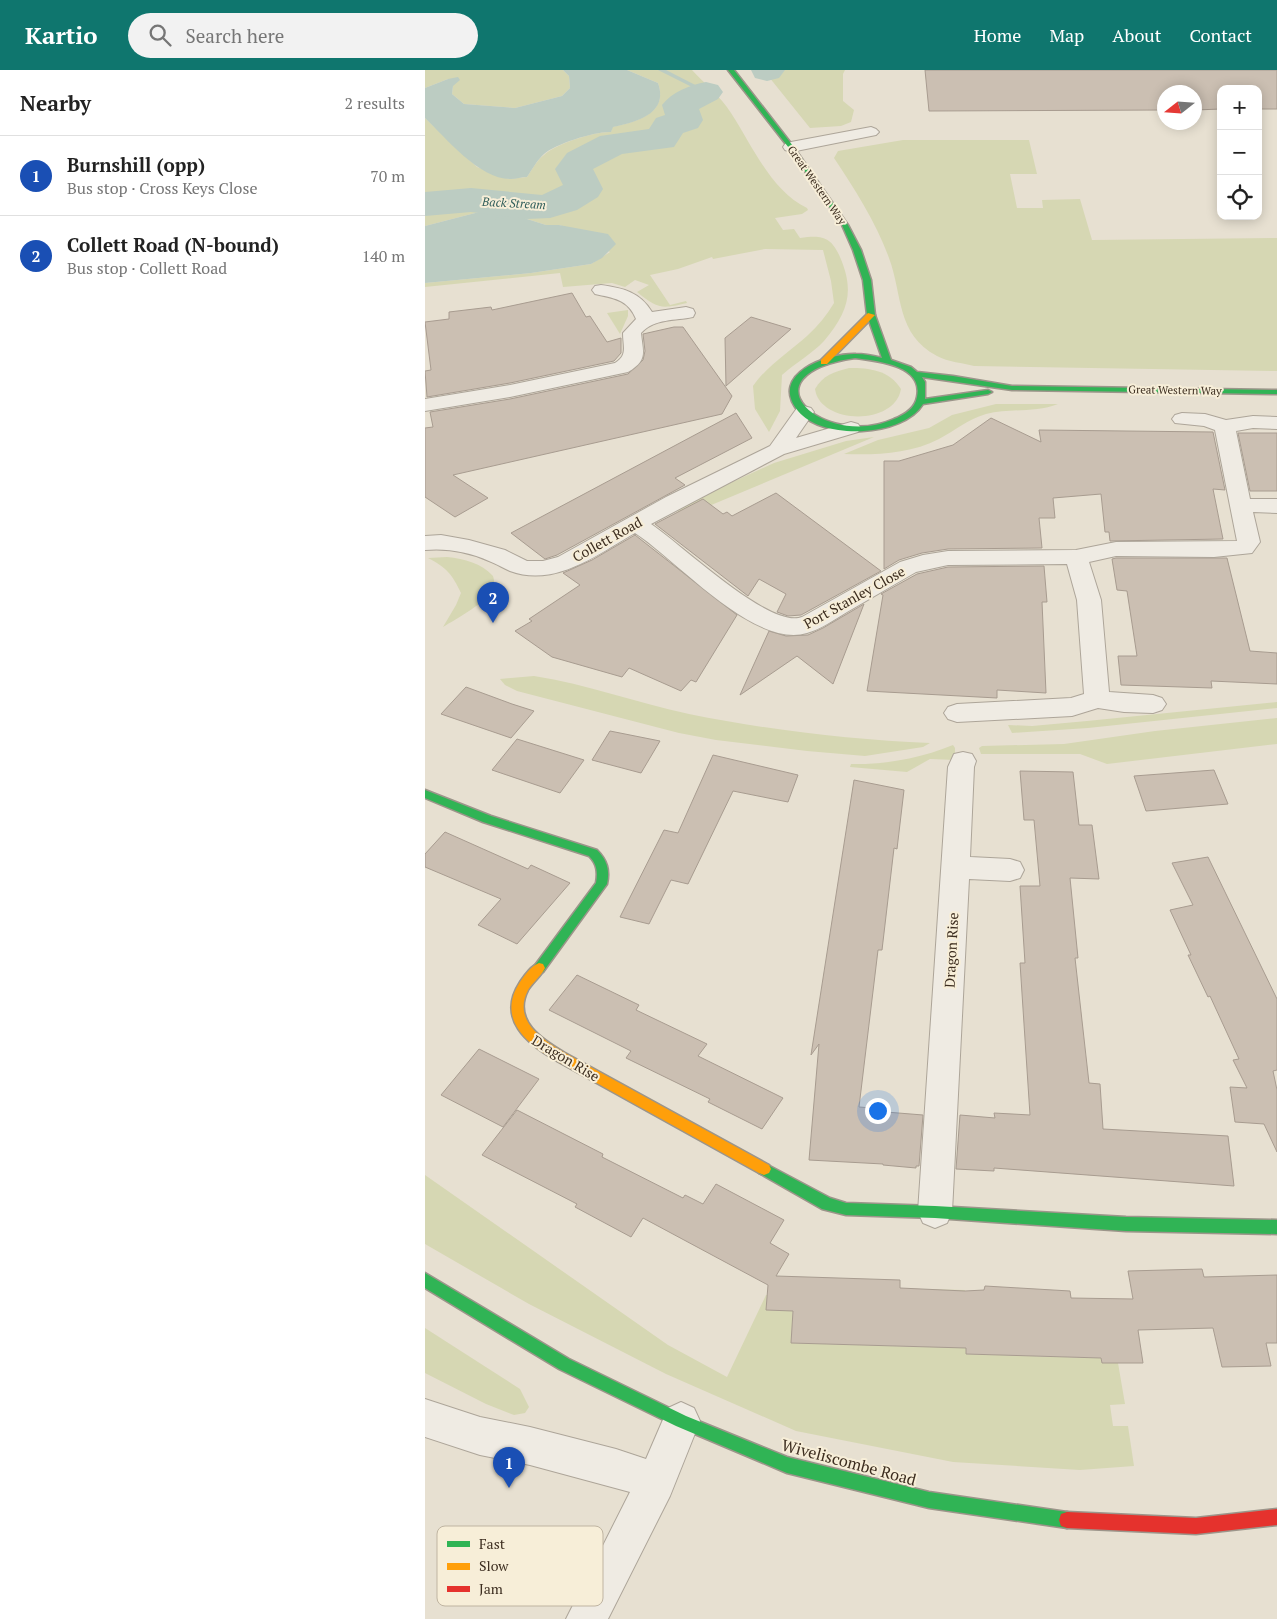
<!DOCTYPE html>
<html lang="en">
<head>
<meta charset="utf-8">
<style>
  :root { --surface:#fff; --page:#f2f2f2; --text:#222; --muted:#767676; --line:#e0e0e0; --accent:#0f766e }
  body { margin:0; font-family:"PT Serif",serif; background:var(--page); color:var(--text) }
  .controls { position:absolute; right:15px; top:15px; display:grid; overflow:hidden; border-radius:10px; box-shadow:0 2px 12px #0003 }
  .controls button { width:45px; height:45px; display:grid; place-items:center; padding:0; border:0; border-bottom:1px solid var(--line); background:var(--surface); color:var(--text); font:25px sans-serif }
  .compass { position:absolute; left:732px; top:15px; width:45px; height:45px; border-radius:50%; background:var(--surface); box-shadow:0 2px 12px #0003; rotate:253deg }
  .you { position:absolute; left:452px; top:1040px; width:18px; height:18px; margin:-12px; border:4px solid #fff; border-radius:50%; background:#1a73e8; box-shadow:0 0 0 8px #1a73e833 }
  .badge { display:grid; place-items:center; width:32px; height:32px; border-radius:50%; background:var(--accent); color:#fff; font-size:16px; font-weight:700 }
  .pin { position:absolute; translate:-50% -41px; filter:drop-shadow(0 1px 2px #0008) }
  .pin::after { content:''; position:absolute; top:26px; width:18px; height:15px; background:inherit; clip-path:polygon(0 0,100% 0,50% 100%) }
  .list { margin:0; padding:0; list-style:none }
  h2 { display:flex; justify-content:space-between; align-items:center; height:65px; margin:0; padding:0 20px; font-size:21px }
  h2 small { font-size:16px; font-weight:400; color:var(--muted) }
  .list li { display:grid; grid-template-columns:32px 1fr auto; gap:15px; align-items:center; box-sizing:border-box; height:80px; padding:0 20px; border-top:1px solid var(--line) }
  .list b { display:block; font-size:19px; white-space:nowrap }
  .list p { margin:0; font-size:16px; white-space:nowrap; color:var(--muted) }
  .list em { font-size:16px; font-style:normal; color:var(--muted) }
  .icon { flex:none; width:28px; height:28px; fill:none; stroke:currentColor; stroke-width:2; stroke-linecap:round; stroke-linejoin:round }
  .map { position:relative; flex:none; width:852px; height:1549px; overflow:hidden }
  header { display:flex; align-items:center; gap:30px; box-sizing:border-box; height:70px; padding:0 25px; background:var(--accent); color:#fff }
  header strong { font-size:24px }
  nav { display:flex; gap:28px; margin-inline-start:auto; font-size:18px }
  .search { width:350px; height:45px; background:var(--page); display:flex; align-items:center; gap:12px; box-sizing:border-box; padding:0 18px; border-radius:28px; color:var(--muted); font-size:19px }
  main { display:flex }
  aside { flex:1; background:var(--surface) }
  .map>svg:first-child { display:block }
  .green { fill:#d6d7b3 }
  .water { fill:#bcccc2 }
  .lines { fill:none; stroke-linecap:round; stroke-linejoin:round }
  .stream { fill:#bcccc2; fill-rule:evenodd }
  .river { fill:#bcccc2; fill-rule:evenodd }
  .building { fill:#cbbfb2; stroke:#a89c90 }
  .street-casing { stroke:#ada599; stroke-width:2 }
  .fast-casing { stroke:#9c958a; stroke-width:3 }
  .slow-casing { stroke:#9c958a; stroke-width:3 }
  .jam-casing { stroke:#9c958a; stroke-width:3 }
  .street { fill:#efebe3; fill-rule:evenodd }
  .fast { fill:#30b455; fill-rule:evenodd }
  .slow { fill:#ff9f0a; fill-rule:evenodd }
  .jam { fill:#e5322d; fill-rule:evenodd }
  .labels { text-anchor:middle; dominant-baseline:central; stroke-width:4; stroke-linejoin:round; paint-order:stroke }
  .far-street-label { font-size:11px; fill:#3d2e20; stroke:#f7eed8 }
  .far-water-label { font-size:12px; font-style:italic; fill:#2f5d5a; stroke:#f7eed8 }
  .street-label { font-size:14px; fill:#3d2e20; stroke:#f7eed8 }
  .near-street-label { font-size:16px; fill:#3d2e20; stroke:#f7eed8 }
  .key { fill:#f7eed8; stroke:#bfb4a1; stroke-width:1 }
  .key-label { font-size:14px; fill:#3d2e20 }
</style>
</head>
<body>
<header>
<strong>Kartio</strong>
<div class="search"><svg class="icon" aria-label="search" viewBox="0 0 24 24"><circle cx="10" cy="10" r="6"/><path d="M15 15l6 6"/></svg>Search here</div>
<nav><a>Home</a><a>Map</a><a>About</a><a>Contact</a></nav>
</header>
<main>
<aside>
<h2>Nearby<small>2 results</small></h2>
<ul class="list">
<li><span class="badge" style="background:#1a4fb4">1</span><div><b>Burnshill (opp)</b><p>Bus stop · Cross Keys Close</p></div><em>70 m</em></li>
<li><span class="badge" style="background:#1a4fb4">2</span><div><b>Collett Road (N-bound)</b><p>Bus stop · Collett Road</p></div><em>140 m</em></li>
</ul>
</aside>
<div class="map">
<svg width="852" height="1549" viewBox="0 0 852 1549">
  <rect width="100%" height="100%" fill="#e7e0d1"/>
  <g class="green">
    <path d="M 0,0 L 138,0 L 144,6 L 145,18 L 137,26 L 90,38 L 39,34 L 27,24 L 28,16 L 23,9 L 0,18 Z"/>
    <path d="M 202,0 L 267,0 C 279,13 296,27 306,43 C 327,75 346,121 382,138 L 383,140 L 377,144 L 350,148 L 358,160 L 369,159 L 375,168 C 396,165 406,166 415,187 C 430,222 423,242 399,271 C 387,284 370,293 357,305 L 355,341 L 344,362 L 330,339 L 328,316 C 342,296 363,283 382,266 C 393,256 402,245 409,233 L 406,211 L 398,180 L 340,179 L 288,189 L 287,187 L 253,199 L 225,205 L 245,235 L 261,231 L 262,233 C 236,239 233,239 212,222 L 224,215 L 210,210 L 200,217 L 187,213 L 138,217 L 135,203 L 0,217 L 0,213 L 106,203 L 166,194 L 185,182 L 135,155 L 121,155 L 102,149 L 91,143 L 81,141 L 58,141 L 0,156 L 0,48 L 52,97 L 84,109 L 102,107 C 107,100 112,90 119,85 C 130,74 171,61 186,62 L 187,57 C 210,52 244,44 233,13 Z"/>
    <path d="M 341,0 L 420,0 L 418,4 L 418,31 L 429,40 L 426,52 L 416,56 L 385,58 L 344,7 Z"/>
    <path d="M 478,70 L 604,70 L 612,104 L 585,104 L 592,138 L 618,138 L 617,130 L 655,129 L 667,170 L 852,168 L 852,301 L 549,296 C 538,293 523,292 512,286 C 471,264 478,226 464,188 C 452,154 429,118 409,88 L 413,81 Z"/>
    <path d="M 203,240 L 203,246 L 195,264 L 182,243 Z"/>
    <path d="M 424,298 C 445,298 464,300 476,319 C 470,356 395,355 390,319 C 398,305 409,302 424,298 Z"/>
    <path d="M 571,334 L 633,334 C 610,343 585,338 561,344 C 541,350 531,360 514,369 C 485,384 451,385 419,384 L 453,370 L 504,358 L 527,345 Z"/>
    <path d="M 449,367 L 248,451 L 253,441 L 277,426 L 349,393 L 421,371 Z"/>
    <path d="M 22,487 C 40,489 56,493 68,506 C 69,509 70,515 68,518 C 63,532 31,549 18,557 L 31,535 L 36,523 C 27,504 22,498 3,488 Z"/>
    <path d="M 109,606 C 162,614 212,633 264,644 C 344,660 425,670 505,673 L 498,677 L 440,686 L 382,681 L 291,670 L 254,663 L 92,621 L 80,615 L 75,609 Z"/>
    <path d="M 852,632 L 852,638 L 663,658 L 587,663 L 583,655 L 607,656 L 662,651 Z"/>
    <path d="M 852,648 L 852,674 L 682,694 L 655,684 L 556,684 L 554,678 L 557,676 L 639,674 L 730,661 Z"/>
    <path d="M 528,675 L 530,678 L 530,690 L 505,689 L 482,702 L 425,697 L 426,694 C 460,695 496,688 528,675 Z"/>
    <path d="M 0,1105 L 243,1275 L 302,1307 L 341,1225 L 369,1222 L 366,1273 L 498,1277 L 498,1219 L 540,1220 L 541,1284 L 674,1288 L 693,1293 L 700,1334 L 685,1335 L 688,1356 L 703,1356 L 709,1396 L 655,1400 L 528,1392 L 371,1361 L 241,1304 L 104,1234 L 0,1174 Z"/>
    <path d="M 0,1258 L 95,1319 L 104,1337 L 100,1343 L 89,1345 L 61,1334 L 0,1303 Z"/>
  </g>
  <g class="water">
    <path d="M 138,0 L 202,0 L 233,13 C 244,44 211,52 188,57 L 186,62 C 171,61 130,74 119,84 C 112,90 107,100 102,107 C 97,107 91,109 86,109 C 55,110 21,68 0,48 L 0,18 L 23,9 L 33,7 L 35,10 L 28,16 L 27,24 L 39,34 L 90,38 L 137,26 L 145,18 L 144,6 Z"/>
    <path d="M 58,141 L 91,143 L 102,149 L 121,155 L 134,155 L 183,164 L 191,174 L 177,188 L 166,194 L 106,203 L 0,213 L 0,156 Z"/>
  </g>
  <g class="lines">
    <g class="stream">
      <path d="M 233,0 L 241,0 L 284,22 L 279,23 Z"/>
      <path d="M 95,134 L 100,135 L 75,150 L 70,149 Z"/>
    </g>
    <g class="river">
      <path d="M 326,0 L 360,0 L 354,8 L 342,11 L 330,8 Z"/>
      <path d="M 281,12 L 293,15 L 298,22 L 293,29 L 274,39 L 278,50 L 273,58 L 258,63 L 249,77 L 197,84 L 168,99 L 178,119 L 173,127 L 152,140 L 125,148 L 102,149 L 46,142 L 0,146 L 0,122 L 46,118 L 117,125 L 138,115 L 130,99 L 142,83 L 175,66 L 224,59 L 231,48 L 240,45 L 237,35 C 247,22 265,15 281,12 Z"/>
    </g>
  </g>
  <g class="building">
    <path d="M 500,0 L 852,0 L 852,39 L 833,39 L 833,19 L 796,19 L 796,39 L 770,40 L 770,22 L 740,22 L 740,40 L 504,41 Z"/>
    <path d="M 147,223 L 161,247 L 165,246 L 182,272 L 196,268 L 196,283 L 189,291 L 85,313 L 2,327 L 0,301 L 6,300 L 0,252 L 24,249 L 24,242 L 66,237 L 67,240 Z"/>
    <path d="M 326,247 L 366,259 L 301,316 L 300,268 Z"/>
    <path d="M 249,257 L 258,257 L 307,326 L 297,344 L 28,405 L 63,428 L 30,447 L 0,427 L 0,358 L 8,357 L 5,342 L 85,329 L 203,304 L 218,290 L 220,281 L 218,264 Z"/>
    <path d="M 311,343 L 327,368 L 250,408 L 260,415 L 132,485 L 120,489 L 86,463 Z"/>
    <path d="M 566,348 L 616,372 L 614,360 L 788,362 L 800,420 L 788,419 L 798,469 L 685,471 L 684,462 L 680,462 L 676,424 L 628,428 L 630,448 L 614,448 L 617,478 L 523,479 L 497,483 L 474,490 L 459,499 L 459,391 L 474,391 L 528,375 Z"/>
    <path d="M 813,363 L 852,363 L 852,421 L 825,421 Z"/>
    <path d="M 351,423 L 456,501 L 376,545 L 363,546 L 352,542 L 361,524 L 334,509 L 323,526 L 230,454 L 278,429 L 298,444 L 302,442 L 307,446 Z"/>
    <path d="M 210,465 L 312,545 L 271,612 L 266,610 L 256,621 L 204,598 L 197,607 L 127,587 L 90,561 L 107,551 L 104,549 L 155,515 L 138,503 L 167,490 Z"/>
    <path d="M 691,488 L 802,488 L 825,581 L 852,583 L 852,614 L 786,611 L 787,618 L 696,615 L 693,586 L 712,586 L 702,521 L 692,520 L 687,489 Z"/>
    <path d="M 619,496 L 622,532 L 617,532 L 621,623 L 572,620 L 572,628 L 442,621 L 458,525 L 456,524 L 492,504 L 523,497 Z"/>
    <path d="M 439,534 L 408,614 L 372,586 L 315,625 L 344,561 L 361,566 L 383,565 L 398,558 Z"/>
    <path d="M 41,617 L 87,634 L 109,641 L 86,668 L 16,644 Z"/>
    <path d="M 185,661 L 235,671 L 216,703 L 167,690 Z"/>
    <path d="M 92,669 L 159,690 L 135,723 L 67,700 Z"/>
    <path d="M 288,685 L 373,705 L 363,732 L 308,721 L 263,814 L 246,810 L 224,854 L 195,847 L 239,760 L 253,763 Z"/>
    <path d="M 789,700 L 803,734 L 721,741 L 709,706 Z"/>
    <path d="M 595,701 L 648,702 L 654,755 L 667,755 L 674,809 L 645,808 L 653,888 L 650,888 L 664,1013 L 675,1014 L 678,1059 L 803,1066 L 809,1116 L 569,1098 L 569,1101 L 531,1099 L 535,1045 L 570,1048 L 569,1043 L 605,1045 L 595,893 L 600,893 L 595,816 L 615,816 L 609,750 L 599,750 Z"/>
    <path d="M 429,710 L 479,720 L 472,779 L 469,778 L 457,880 L 453,880 L 434,1037 L 461,1039 L 461,1042 L 498,1045 L 494,1096 L 491,1096 L 491,1098 L 458,1095 L 458,1094 L 384,1090 L 394,974 L 386,985 Z"/>
    <path d="M 20,762 L 103,799 L 106,795 L 145,813 L 92,874 L 53,855 L 76,829 L 0,797 L 0,784 Z"/>
    <path d="M 783,787 L 852,929 L 852,1000 L 848,1001 L 852,1020 L 852,1082 L 839,1054 L 810,1052 L 805,1017 L 822,1018 L 808,990 L 814,989 L 785,926 L 783,927 L 763,885 L 766,885 L 745,840 L 768,835 L 747,793 Z"/>
    <path d="M 152,905 L 214,935 L 211,940 L 282,974 L 273,986 L 358,1028 L 337,1059 L 283,1032 L 285,1029 L 201,988 L 206,981 L 124,940 Z"/>
    <path d="M 54,979 L 114,1009 L 78,1057 L 16,1025 Z"/>
    <path d="M 92,1040 L 178,1084 L 177,1087 L 258,1128 L 260,1125 L 278,1134 L 291,1114 L 359,1150 L 345,1173 L 364,1184 L 351,1206 L 475,1210 L 475,1218 L 540,1221 L 559,1220 L 560,1216 L 645,1221 L 646,1228 L 708,1229 L 703,1201 L 777,1199 L 779,1207 L 852,1205 L 852,1273 L 841,1273 L 846,1296 L 797,1297 L 788,1258 L 713,1260 L 718,1293 L 677,1293 L 676,1288 L 541,1284 L 541,1278 L 366,1273 L 368,1241 L 341,1240 L 343,1215 L 218,1148 L 206,1167 L 150,1137 L 152,1134 L 57,1085 Z"/>
  </g>
  <g class="lines">
    <defs>
      <g id="street">
        <path d="M 446,57 L 451,59 L 454,62 L 451,65 L 366,82 L 360,80 L 358,77 L 360,74 L 366,72 Z"/>
        <path d="M 176,215 C 198,218 215,222 227,242 L 261,237 L 268,239 L 270,243 L 268,247 C 250,251 230,248 216,263 C 218,283 223,290 203,302 L 85,327 L 0,341 L 0,329 L 85,315 L 190,293 C 203,285 198,277 198,263 L 211,249 C 203,229 188,228 170,224 L 167,220 L 170,216 Z"/>
        <path d="M 379,336 L 386,338 L 389,342 L 371,368 L 426,352 L 433,354 L 436,358 L 433,362 L 359,384 L 226,454 C 255,473 345,560 377,547 L 475,492 L 498,485 L 523,481 L 651,480 L 691,472 L 812,471 L 790,360 L 779,356 L 750,353 L 747,349 L 750,345 L 757,343 L 780,344 L 801,350 L 828,346 L 852,347 L 852,359 L 828,358 L 811,361 L 825,429 L 852,429 L 852,443 L 828,442 L 835,472 L 827,483 L 789,487 L 691,486 L 664,492 L 676,530 L 684,622 L 728,625 L 737,628 L 741,634 L 737,640 L 728,643 L 699,642 L 673,638 L 647,646 L 532,652 L 523,649 L 519,643 L 523,637 L 532,634 L 646,628 L 659,624 L 652,530 L 642,494 L 523,495 L 491,502 C 468,515 445,529 422,542 C 409,550 396,559 382,563 C 329,579 252,490 210,463 C 173,484 130,518 85,501 C 78,498 72,494 64,491 C 44,482 22,478 0,480 L 0,466 L 16,465 L 44,470 L 80,480 L 102,491 L 118,491 L 133,487 L 241,427 L 345,376 L 372,338 Z"/>
        <path d="M 538,682 L 547,684 L 551,691 L 549,697 L 545,787 L 585,789 L 595,792 L 599,800 L 595,808 L 585,811 L 544,809 L 527,1142 L 522,1153 L 510,1158 L 498,1153 L 493,1142 L 523,697 L 529,684 Z"/>
        <path d="M 0,1329 L 55,1347 L 105,1357 L 191,1379 L 221,1389 L 243,1338 L 256,1332 L 269,1338 L 275,1351 L 245,1426 L 183,1549 L 141,1549 L 205,1422 L 105,1395 L 55,1385 L 0,1367 Z"/>
      </g>
      <g id="fast">
        <path d="M 303,0 L 309,0 L 368,76 L 423,155 L 436,180 L 446,210 L 450,245 L 466,290 L 486,297 L 492,302 L 528,306 L 587,316 L 852,320 L 852,324 L 587,320 L 497,307 L 500,312 L 500,329 L 563,320 L 567,322 L 563,324 L 498,334 C 478,367 398,371 373,341 C 343,304 403,283 431,284 C 440,284 449,286 457,288 L 442,245 L 438,210 L 428,180 L 417,155 L 364,78 ZM 430,288 C 452,291 499,295 492,327 C 490,339 479,345 469,349 C 399,380 315,305 430,288 Z"/>
        <path d="M 0,720 L 66,746 L 172,780 C 182,790 185,800 182,814 L 118,902 L 114,903 L 110,902 L 108,898 L 171,813 C 173,802 172,794 164,786 L 58,752 L 0,728 Z"/>
        <path d="M 339,1093 L 405,1128 L 421,1133 L 510,1136 L 701,1147 L 852,1150 L 852,1164 L 701,1161 L 510,1148 L 421,1145 L 397,1139 L 334,1103 L 332,1099 L 334,1095 Z"/>
        <path d="M 0,1203 L 144,1289 L 261,1346 L 362,1387 L 504,1422 L 642,1442 L 648,1444 L 650,1450 L 648,1456 L 642,1458 L 504,1438 L 362,1403 L 251,1356 L 134,1299 L 0,1218 Z"/>
      </g>
      <g id="slow">
        <path d="M 443,243 L 450,245 L 402,294 L 396,294 L 396,290 Z"/>
        <path d="M 114,893 L 118,894 L 120,898 C 116,906 108,912 103,920 C 87,951 118,970 140,983 L 344,1095 L 346,1099 L 344,1103 L 339,1105 L 334,1103 L 132,991 C 102,974 71,949 95,912 C 100,905 106,896 114,893 Z"/>
      </g>
      <path id="jam" d="M 852,1439 L 852,1455 L 771,1464 L 642,1458 L 636,1456 L 634,1450 L 636,1444 L 642,1442 L 771,1448 Z"/>
    </defs>
    <use href="#street" class="street-casing"/>
    <use href="#fast" class="fast-casing"/>
    <use href="#slow" class="slow-casing"/>
    <use href="#jam" class="jam-casing"/>
    <use href="#street" class="street"/>
    <use href="#fast" class="fast"/>
    <use href="#slow" class="slow"/>
    <use href="#jam" class="jam"/>
  </g>
  <g class="labels">
    <g class="far-street-label">
      <text transform="translate(392 115) rotate(55)">Great Western Way</text>
      <text transform="translate(750 320) rotate(1)">Great Western Way</text>
    </g>
    <g class="far-water-label">
      <text transform="translate(89 133) rotate(3)">Back Stream</text>
    </g>
    <g class="street-label">
      <text transform="translate(182 469) rotate(-29)">Collett Road</text>
      <text transform="translate(429 527) rotate(-29)">Port Stanley Close</text>
      <text transform="translate(526 880) rotate(-87)">Dragon Rise</text>
      <text transform="translate(141 988) rotate(31)">Dragon Rise</text>
    </g>
    <g class="near-street-label">
      <text transform="translate(424 1392) rotate(15)">Wiveliscombe Road</text>
    </g>
  </g>
  <rect x="12" y="1456" width="166" height="80" rx="8" class="key"/>
  <rect x="22" y="1471" width="23" height="6" fill="#30b455"/>
  <rect x="22" y="1493" width="23" height="7" fill="#ff9f0a"/>
  <rect x="22" y="1516" width="23" height="6" fill="#e5322d"/>
  <g class="key-label">
    <text x="54" y="1479">Fast</text>
    <text x="54" y="1501">Slow</text>
    <text x="54" y="1524">Jam</text>
  </g>
</svg>
<div class="controls">
<button>+</button>
<button>−</button>
<button><svg class="icon" aria-label="locate" viewBox="0 0 24 24"><circle cx="12" cy="12" r="6"/><path d="M12 2v4M12 18v4M2 12h4M18 12h4"/></svg></button>
</div>
<svg class="compass" viewBox="-18 -18 36 36"><path d="M0-13l5 13h-10z" fill="#e53935"/><path d="M0 13l5-13h-10z" fill="#767676"/></svg>
<div class="you"></div>
<div class="pin badge" style="left:84px;top:1418px;background:#1a4fb4">1</div>
<div class="pin badge" style="left:68px;top:553px;background:#1a4fb4">2</div>
</div>
</main>
</body>
</html>
